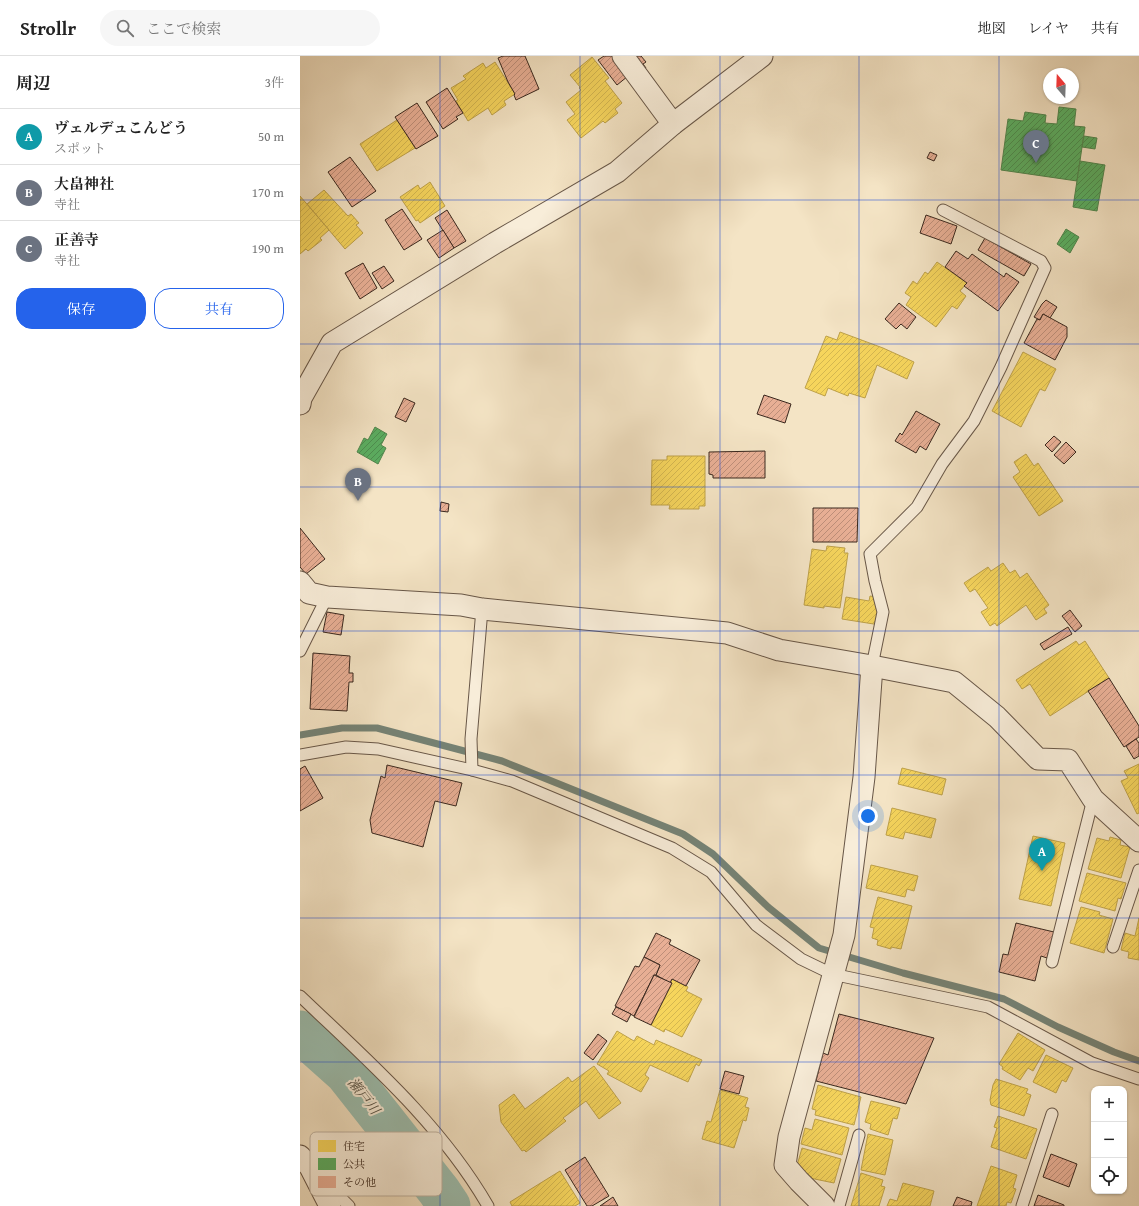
<!DOCTYPE html>
<html lang="ja">
<head>
<meta charset="utf-8">
<style>
  :root { --surface:#fff; --page:#f6f6f6; --text:#222; --muted:#767676; --line:#e0e0e0; --accent:#2563eb }
  body { margin:0; font-family:"Gentium Book Plus","Noto Serif JP",serif; background:var(--page); color:var(--text) }
  .controls { position:absolute; right:12px; bottom:12px; display:grid; overflow:hidden; border-radius:8px; box-shadow:0 1px 3px #0004 }
  .controls button { width:36px; height:36px; display:grid; place-items:center; padding:0; border:0; border-bottom:1px solid var(--line); background:var(--surface); color:var(--text); font:20px sans-serif }
  .compass { position:absolute; left:743px; top:12px; width:36px; height:36px; border-radius:50%; background:var(--surface); box-shadow:0 1px 3px #0004; rotate:341deg }
  .you { position:absolute; left:568px; top:760px; width:14px; height:14px; margin:-10px; border:3px solid #fff; border-radius:50%; background:#1a73e8; box-shadow:0 0 0 6px #1a73e833 }
  .badge { display:grid; place-items:center; width:26px; height:26px; border-radius:50%; background:var(--accent); color:#fff; font-size:13px; font-weight:700 }
  .pin { position:absolute; translate:-50% -33px; filter:drop-shadow(0 1px 2px #0008) }
  .pin::after { content:''; position:absolute; top:21px; width:14px; height:12px; background:inherit; clip-path:polygon(0 0,100% 0,50% 100%) }
  .list { margin:0; padding:0; list-style:none }
  h2 { display:flex; justify-content:space-between; align-items:center; height:52px; margin:0; padding:0 16px; font-size:17px }
  h2 small { font-size:13px; font-weight:400; color:var(--muted) }
  .list li { display:grid; grid-template-columns:26px 1fr auto; gap:12px; align-items:center; box-sizing:border-box; height:56px; padding:0 16px; border-top:1px solid var(--line) }
  .list b { display:block; font-size:15px; white-space:nowrap }
  .list p { margin:0; font-size:13px; white-space:nowrap; color:var(--muted) }
  .list em { font-size:13px; font-style:normal; color:var(--muted) }
  .actions { display:flex; gap:8px; padding:12px 16px }
  .actions a { flex:1; padding:9px 0; border:1px solid var(--accent); border-radius:16px; text-align:center; font-size:14px; color:var(--accent) }
  .actions .main { background:var(--accent); color:#fff }
  .icon { flex:none; width:22px; height:22px; fill:none; stroke:currentColor; stroke-width:2; stroke-linecap:round; stroke-linejoin:round }
  .map { position:relative; flex:none; width:839px; height:1150px; overflow:hidden }
  header { display:flex; align-items:center; gap:24px; box-sizing:border-box; height:56px; padding:0 20px; background:var(--surface); border-bottom:1px solid var(--line) }
  header strong { font-size:19px }
  nav { display:flex; gap:22px; margin-inline-start:auto; font-size:14px }
  .search { width:280px; height:36px; background:var(--page); display:flex; align-items:center; gap:10px; box-sizing:border-box; padding:0 14px; border-radius:22px; color:var(--muted); font-size:15px }
  main { display:flex }
  aside { flex:1; background:var(--surface) }
  .map>svg:first-child { display:block }
  .homes { fill:url(#homes-hatch); stroke:#bea149 }
  .public { fill:url(#public-hatch); stroke:#50864d }
  .lines { fill:none; stroke-linecap:round; stroke-linejoin:round }
  .stream { stroke:#758376; stroke-width:7 }
  .river { stroke:#9cbfb0; stroke-width:43 }
  .building { fill:url(#building-hatch); stroke:#3a281e }
  .service-casing { stroke:#685748; stroke-width:13 }
  .minor-casing { stroke:#685748; stroke-width:23 }
  .service { stroke:#f8edd9; stroke-width:11 }
  .minor { stroke:#f8edd9; stroke-width:21 }
  .grid { fill:none; stroke:#1d4ed8; stroke-width:1; stroke-opacity:0.55 }
  .labels { text-anchor:middle; dominant-baseline:central; stroke-width:4; stroke-linejoin:round; paint-order:stroke }
  .water-label { font-size:14px; font-style:italic; fill:#524e42; stroke:#f8edd9 }
  .key { fill:#f8edd9; stroke:#bfb2a1; stroke-width:1 }
  .key-label { font-size:11px; fill:#3a281e }
</style>
</head>
<body>
<header>
<strong>Strollr</strong>
<div class="search"><svg class="icon" aria-label="search" viewBox="0 0 24 24"><circle cx="10" cy="10" r="6"/><path d="M15 15l6 6"/></svg>ここで検索</div>
<nav><a>地図</a><a>レイヤ</a><a>共有</a></nav>
</header>
<main>
<aside>
<h2>周辺<small>3件</small></h2>
<ul class="list">
<li><span class="badge" style="background:#0f9aa8">A</span><div><b>ヴェルデュこんどう</b><p>スポット</p></div><em>50 m</em></li>
<li><span class="badge" style="background:#6b7280">B</span><div><b>大畠神社</b><p>寺社</p></div><em>170 m</em></li>
<li><span class="badge" style="background:#6b7280">C</span><div><b>正善寺</b><p>寺社</p></div><em>190 m</em></li>
</ul>
<div class="actions"><a class="main">保存</a><a>共有</a></div>
</aside>
<div class="map">
<svg width="839" height="1150" viewBox="0 0 839 1150">
  <defs>
    <pattern id="homes-hatch" width="6" height="6" patternUnits="userSpaceOnUse"><rect width="6" height="6" fill="#f6d55c"/><path d="M-1 1l2-2M0 6l6-6M5 7l2-2" fill="none" stroke="#d4b750"/></pattern>
    <pattern id="public-hatch" width="6" height="6" patternUnits="userSpaceOnUse"><rect width="6" height="6" fill="#5aae61"/><path d="M-1 1l2-2M0 6l6-6M5 7l2-2" fill="none" stroke="#4b8e4f"/></pattern>
    <pattern id="building-hatch" width="6" height="6" patternUnits="userSpaceOnUse"><rect width="6" height="6" fill="#e8af95"/><path d="M-1 1l2-2M0 6l6-6M5 7l2-2" fill="none" stroke="#bd8e79"/></pattern>
  </defs>
  <rect width="100%" height="100%" fill="#f4e4c5"/>
  <filter id="stains"><feTurbulence type="fractalNoise" baseFrequency=".005" numOctaves="4"/><feColorMatrix values="0 0 0 0 .2 0 0 0 0 .09 0 0 0 0 .02 0 0 0 .5 -.17"/></filter>
  <radialGradient id="worn" r=".72"><stop offset=".6" stop-color="#630" stop-opacity="0"/><stop offset="1" stop-color="#630" stop-opacity=".3"/></radialGradient>
  <g class="homes">
    <path d="M 292,1 L 309,22 L 305,25 L 322,47 L 315,53 L 318,57 L 305,67 L 303,65 L 281,82 L 267,64 L 275,58 L 266,46 L 281,34 L 279,32 L 280,31 L 270,19 Z"/>
    <path d="M 195,6 L 215,38 L 204,45 L 206,49 L 192,59 L 188,52 L 168,65 L 156,45 L 158,44 L 151,32 L 166,23 L 163,20 L 183,7 L 186,12 Z"/>
    <path d="M 97,64 L 115,92 L 77,115 L 60,88 Z"/>
    <path d="M 130,126 L 145,150 L 120,167 L 118,164 L 116,165 L 100,141 L 118,129 L 120,133 Z"/>
    <path d="M 24,134 L 48,160 L 51,158 L 59,167 L 56,169 L 63,177 L 45,193 L 7,148 Z"/>
    <path d="M 0,140 L 29,174 L 20,182 L 22,184 L 8,195 L 6,193 L 0,198 Z"/>
    <path d="M 637,206 L 667,227 L 660,235 L 666,240 L 657,253 L 652,250 L 636,271 L 606,249 L 611,241 L 605,237 L 613,225 L 617,228 L 625,216 L 628,218 Z"/>
    <path d="M 540,276 L 583,292 L 614,306 L 607,323 L 577,309 L 565,342 L 549,337 L 548,340 L 528,332 L 525,340 L 505,332 L 526,280 L 537,284 Z"/>
    <path d="M 723,296 L 756,313 L 745,335 L 740,333 L 721,371 L 692,355 Z"/>
    <path d="M 726,398 L 734,410 L 738,407 L 763,445 L 739,460 L 713,421 L 720,416 L 714,406 Z"/>
    <path d="M 367,400 L 405,400 L 405,450 L 399,450 L 399,453 L 369,453 L 370,449 L 351,449 L 352,404 L 367,404 Z"/>
    <path d="M 527,490 L 545,492 L 544,497 L 548,497 L 540,552 L 524,550 L 524,552 L 504,549 L 512,493 L 526,495 Z"/>
    <path d="M 703,507 L 710,517 L 715,514 L 720,522 L 727,517 L 749,549 L 744,553 L 747,557 L 736,564 L 726,549 L 697,570 L 695,567 L 690,570 L 681,556 L 688,552 L 675,533 L 670,536 L 664,527 L 688,511 L 691,515 Z"/>
    <path d="M 570,540 L 584,542 L 580,569 L 542,563 L 546,541 L 569,545 Z"/>
    <path d="M 776,585 L 779,589 L 785,585 L 809,622 L 750,660 L 730,628 L 722,633 L 716,624 Z"/>
    <path d="M 839,708 L 839,757 L 837,758 L 821,725 L 828,722 L 824,715 Z"/>
    <path d="M 602,712 L 646,723 L 642,739 L 598,728 Z"/>
    <path d="M 592,752 L 636,763 L 631,782 L 605,776 L 603,783 L 586,779 Z"/>
    <path d="M 733,780 L 765,787 L 751,850 L 719,843 Z"/>
    <path d="M 810,781 L 821,784 L 820,789 L 830,791 L 821,822 L 788,813 L 797,782 L 809,785 Z"/>
    <path d="M 571,809 L 618,820 L 614,835 L 607,833 L 605,841 L 566,832 Z"/>
    <path d="M 787,817 L 826,827 L 821,843 L 818,842 L 815,855 L 779,845 Z"/>
    <path d="M 578,841 L 612,850 L 601,893 L 591,891 L 591,893 L 577,889 L 578,884 L 572,882 L 574,872 L 570,871 Z"/>
    <path d="M 781,851 L 800,856 L 799,859 L 813,863 L 804,897 L 770,887 Z"/>
    <path d="M 839,862 L 839,904 L 828,902 L 829,896 L 821,894 L 825,877 L 835,880 Z"/>
    <path d="M 372,923 L 388,931 L 386,935 L 402,943 L 382,981 L 365,973 L 364,976 L 351,969 L 372,927 L 370,927 Z"/>
    <path d="M 317,975 L 334,985 L 337,980 L 354,989 L 356,984 L 402,1004 L 399,1010 L 396,1008 L 388,1026 L 350,1009 L 345,1019 L 349,1022 L 341,1036 L 307,1018 L 309,1015 L 297,1008 Z"/>
    <path d="M 718,977 L 745,994 L 733,1015 L 728,1012 L 720,1024 L 702,1013 L 703,1011 L 699,1008 Z"/>
    <path d="M 746,999 L 773,1012 L 766,1026 L 762,1024 L 756,1037 L 733,1026 Z"/>
    <path d="M 294,1010 L 321,1047 L 299,1063 L 286,1045 L 263,1062 L 266,1065 L 226,1096 L 224,1094 L 222,1095 L 201,1066 L 199,1049 L 214,1038 L 225,1053 L 268,1021 L 272,1026 Z"/>
    <path d="M 696,1023 L 728,1033 L 726,1037 L 731,1039 L 724,1060 L 691,1049 L 690,1044 L 693,1029 Z"/>
    <path d="M 518,1029 L 561,1041 L 554,1069 L 515,1059 L 516,1054 L 512,1053 Z"/>
    <path d="M 420,1034 L 448,1042 L 445,1051 L 449,1052 L 446,1065 L 443,1064 L 434,1092 L 402,1083 L 407,1065 L 411,1066 Z"/>
    <path d="M 571,1045 L 600,1052 L 597,1063 L 593,1062 L 588,1079 L 570,1073 L 571,1068 L 565,1066 Z"/>
    <path d="M 698,1060 L 737,1073 L 726,1103 L 691,1091 L 697,1072 L 694,1071 Z"/>
    <path d="M 515,1063 L 549,1072 L 542,1099 L 501,1088 L 505,1072 L 512,1074 Z"/>
    <path d="M 568,1078 L 593,1084 L 585,1119 L 561,1114 Z"/>
    <path d="M 502,1092 L 541,1103 L 534,1127 L 500,1120 L 496,1113 Z"/>
    <path d="M 691,1110 L 717,1119 L 713,1132 L 716,1133 L 711,1147 L 707,1146 L 706,1150 L 677,1150 Z"/>
    <path d="M 260,1115 L 280,1147 L 275,1150 L 212,1150 L 210,1146 Z"/>
    <path d="M 561,1117 L 583,1124 L 581,1130 L 585,1131 L 579,1150 L 551,1150 Z"/>
    <path d="M 603,1127 L 634,1135 L 630,1150 L 587,1150 L 590,1143 L 597,1145 Z"/>
  </g>
  <g class="public">
    <path d="M 759,51 L 776,53 L 774,70 L 785,71 L 777,125 L 701,114 L 708,63 L 723,65 L 725,56 L 746,59 L 745,67 L 757,68 Z"/>
    <path d="M 784,80 L 797,82 L 795,93 L 782,91 Z"/>
    <path d="M 780,105 L 805,109 L 797,155 L 773,151 Z"/>
    <path d="M 766,173 L 779,181 L 770,197 L 757,188 Z"/>
    <path d="M 75,371 L 87,378 L 81,389 L 86,392 L 78,408 L 57,396 L 64,382 L 68,384 Z"/>
  </g>
  <g class="lines">
    <path class="stream" d="M 0,679 L 42,672 L 77,672 L 202,705 L 383,778 L 413,798 L 468,851 L 519,892 L 603,917 L 704,943 L 758,971 L 814,996 L 839,1005"/>
    <path class="river" d="M 0,976 L 46,1017 L 139,1135 L 149,1150"/>
  </g>
  <g class="building">
    <path d="M 203,0 L 225,0 L 239,33 L 216,44 L 214,39 L 215,38 L 208,26 L 198,2 Z"/>
    <path d="M 304,0 L 341,0 L 346,6 L 343,8 L 346,12 L 336,20 L 333,16 L 317,29 L 298,4 Z"/>
    <path d="M 147,32 L 163,57 L 156,61 L 158,63 L 143,73 L 126,46 Z"/>
    <path d="M 117,47 L 138,80 L 116,93 L 95,61 Z"/>
    <path d="M 630,96 L 637,99 L 634,105 L 627,102 Z"/>
    <path d="M 50,101 L 76,135 L 52,151 L 28,116 Z"/>
    <path d="M 102,153 L 122,183 L 104,194 L 85,164 Z"/>
    <path d="M 147,154 L 166,185 L 154,192 L 135,162 Z"/>
    <path d="M 626,159 L 657,170 L 651,188 L 620,177 Z"/>
    <path d="M 143,174 L 154,192 L 139,202 L 127,184 Z"/>
    <path d="M 685,182 L 731,208 L 724,220 L 678,194 Z"/>
    <path d="M 656,195 L 668,203 L 672,198 L 704,221 L 706,217 L 719,226 L 698,255 L 664,230 L 667,227 L 645,211 Z"/>
    <path d="M 63,207 L 77,232 L 60,243 L 45,217 Z"/>
    <path d="M 84,210 L 94,225 L 82,233 L 72,217 Z"/>
    <path d="M 746,244 L 757,251 L 750,262 L 743,258 L 740,264 L 734,261 L 742,248 Z"/>
    <path d="M 599,247 L 616,261 L 607,273 L 601,268 L 596,273 L 585,263 Z"/>
    <path d="M 743,258 L 767,271 L 767,281 L 755,304 L 724,287 L 737,263 L 740,264 Z"/>
    <path d="M 464,339 L 491,348 L 485,367 L 457,358 Z"/>
    <path d="M 104,342 L 115,347 L 106,366 L 95,361 Z"/>
    <path d="M 616,355 L 640,368 L 626,394 L 620,390 L 616,397 L 595,385 L 600,377 L 602,379 Z"/>
    <path d="M 754,380 L 761,386 L 752,396 L 745,389 Z"/>
    <path d="M 766,386 L 776,396 L 764,408 L 754,399 Z"/>
    <path d="M 465,395 L 465,422 L 413,422 L 413,419 L 409,418 L 409,396 Z"/>
    <path d="M 141,446 L 149,448 L 148,456 L 140,455 Z"/>
    <path d="M 513,452 L 558,452 L 557,486 L 513,486 Z"/>
    <path d="M 0,472 L 25,503 L 6,518 L 0,511 Z"/>
    <path d="M 770,554 L 782,570 L 775,576 L 762,560 Z"/>
    <path d="M 27,556 L 44,559 L 41,579 L 23,576 Z"/>
    <path d="M 768,571 L 772,578 L 744,594 L 740,588 Z"/>
    <path d="M 13,597 L 50,600 L 49,617 L 53,617 L 53,626 L 49,626 L 47,655 L 10,653 Z"/>
    <path d="M 809,622 L 839,670 L 839,681 L 824,691 L 788,635 Z"/>
    <path d="M 836,683 L 839,687 L 839,700 L 834,703 L 826,690 Z"/>
    <path d="M 87,709 L 162,727 L 156,750 L 135,745 L 123,791 L 72,777 L 70,764 L 81,720 L 85,722 Z"/>
    <path d="M 5,710 L 23,742 L 0,755 L 0,713 Z"/>
    <path d="M 716,867 L 754,876 L 747,902 L 741,900 L 735,925 L 699,916 L 703,898 L 708,899 Z"/>
    <path d="M 356,877 L 371,884 L 369,888 L 400,904 L 386,930 L 372,923 L 370,927 L 356,919 L 360,909 L 344,901 Z"/>
    <path d="M 344,901 L 360,909 L 356,919 L 354,919 L 334,960 L 315,950 L 335,910 L 339,911 Z"/>
    <path d="M 354,919 L 372,927 L 351,969 L 334,961 Z"/>
    <path d="M 316,951 L 331,958 L 327,966 L 312,958 Z"/>
    <path d="M 539,958 L 634,982 L 606,1048 L 516,1025 L 523,997 L 528,999 Z"/>
    <path d="M 298,978 L 307,985 L 293,1004 L 284,997 Z"/>
    <path d="M 425,1015 L 444,1020 L 439,1038 L 420,1033 Z"/>
    <path d="M 751,1098 L 777,1108 L 769,1131 L 743,1121 Z"/>
    <path d="M 285,1101 L 309,1140 L 292,1150 L 287,1150 L 265,1114 Z"/>
    <path d="M 738,1139 L 764,1149 L 764,1150 L 734,1150 Z"/>
    <path d="M 313,1141 L 318,1150 L 300,1150 Z"/>
    <path d="M 657,1141 L 672,1146 L 671,1150 L 653,1150 Z"/>
  </g>
  <g class="lines">
    <defs>
      <g id="service">
        <path d="M 0,595 L 27,541"/>
        <path d="M 572,610 L 583,556 L 575,525 L 570,498 L 617,451 L 642,408 L 674,365 L 701,311 L 745,212 L 741,205 L 643,154"/>
        <path d="M 0,699 L 46,691 L 78,693 L 172,714 L 212,725 L 372,792 L 411,816 L 456,869 L 501,903 L 532,918 L 688,951 L 792,1007 L 839,1023"/>
        <path d="M 172,714 L 171,683 L 182,553"/>
        <path d="M 813,891 L 839,814"/>
        <path d="M 752,906 L 793,743"/>
        <path d="M 0,940 C 68,1005 140,1067 188,1150"/>
        <path d="M 24,1125 L 49,1150"/>
        <path d="M 539,1150 L 559,1079"/>
        <path d="M 722,1150 L 752,1058"/>
      </g>
      <g id="minor">
        <path d="M 323,0 L 373,68"/>
        <path d="M 0,348 L 1,342 L 32,287 L 195,187 L 317,116 L 373,68 L 462,0"/>
        <path d="M 0,526 L 9,537 L 27,541 L 161,549 L 182,553 L 427,577 L 479,594 L 572,610 L 654,626 L 697,661 L 738,703 L 768,704 L 793,743 L 839,785"/>
        <path d="M 0,1100 L 10,1111 L 30,1150"/>
        <path d="M 524,1150 L 499,1125 L 485,1109 L 489,1081 L 544,879 L 564,721 L 572,610"/>
      </g>
    </defs>
    <use href="#service" class="service-casing"/>
    <use href="#minor" class="minor-casing"/>
    <use href="#service" class="service"/>
    <use href="#minor" class="minor"/>
  </g>
  <path class="grid" d="M 140,0 L 140,1150M 280,0 L 280,1150M 420,0 L 420,1150M 559,0 L 559,1150M 699,0 L 699,1150M 0,144 L 839,144M 0,288 L 839,288M 0,431 L 839,431M 0,575 L 839,575M 0,719 L 839,719M 0,862 L 839,862M 0,1006 L 839,1006"/>
  <g class="labels">
    <g class="water-label">
      <text transform="translate(64 1040) rotate(52)">瀬戸川</text>
    </g>
  </g>
  <rect x="10" y="1076" width="132" height="64" rx="6" class="key"/>
  <rect x="18" y="1084" width="18" height="12" fill="#f6d55c"/>
  <rect x="18" y="1102" width="18" height="12" fill="#5aae61"/>
  <rect x="18" y="1120" width="18" height="12" fill="#e8af95"/>
  <g class="key-label">
    <text x="43" y="1094">住宅</text>
    <text x="43" y="1112">公共</text>
    <text x="43" y="1130">その他</text>
  </g>
  <rect width="100%" height="100%" filter="url(#stains)"/>
  <rect width="100%" height="100%" fill="url(#worn)"/>
</svg>
<div class="controls">
<button>+</button>
<button>−</button>
<button><svg class="icon" aria-label="locate" viewBox="0 0 24 24"><circle cx="12" cy="12" r="6"/><path d="M12 2v4M12 18v4M2 12h4M18 12h4"/></svg></button>
</div>
<svg class="compass" viewBox="-18 -18 36 36"><path d="M0-13l5 13h-10z" fill="#e53935"/><path d="M0 13l5-13h-10z" fill="#767676"/></svg>
<div class="you"></div>
<div class="pin badge" style="left:742px;top:815px;background:#0f9aa8">A</div>
<div class="pin badge" style="left:58px;top:445px;background:#6b7280">B</div>
<div class="pin badge" style="left:736px;top:107px;background:#6b7280">C</div>
</div>
</main>
</body>
</html>
